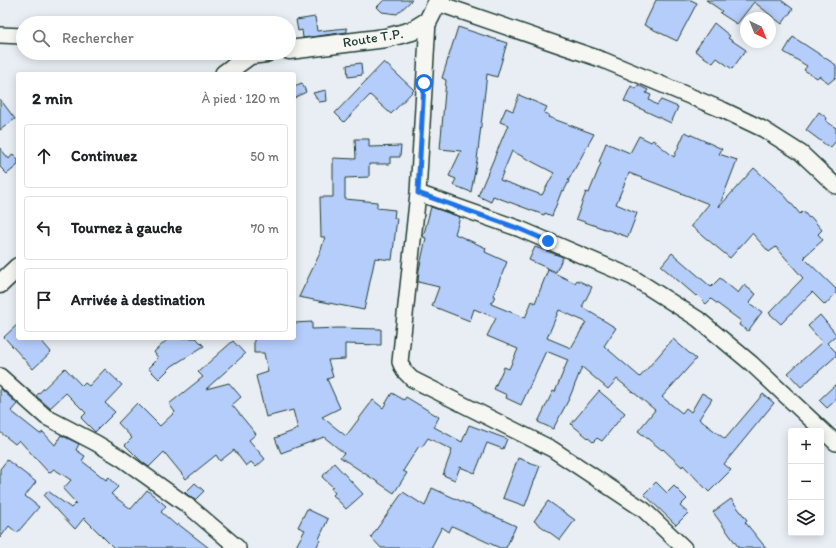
<!DOCTYPE html>
<html lang="fr">
<head>
<meta charset="utf-8">
<style>
  :root { --surface:#fff; --page:#f2f2f2; --text:#202124; --muted:#757577; --line:#e0e0e0 }
  body { margin:0; font-family:Itim,sans-serif; background:var(--page); color:var(--text) }
  .controls { position:absolute; right:12px; bottom:12px; display:grid; overflow:hidden; border-radius:4px; box-shadow:0 2px 10px #0003 }
  .controls button { width:36px; height:36px; display:grid; place-items:center; padding:0; border:0; border-bottom:1px solid var(--line); background:var(--surface); color:var(--text); font:20px sans-serif }
  .compass { position:absolute; left:740px; top:12px; width:36px; height:36px; border-radius:50%; background:var(--surface); box-shadow:0 2px 10px #0003; rotate:137deg }
  .stop { position:absolute; width:12px; height:12px; margin:-9px; border:3px solid #1a73e8; border-radius:50%; background:#fff }
  .stop.end { background:#1a73e8; border-color:#fff; box-shadow:0 1px 4px #0008 }
  .list { margin:0; padding:0; list-style:none }
  h2 { display:flex; justify-content:space-between; align-items:center; height:52px; margin:0; padding:0 16px; font-size:17px }
  h2 small { font-size:13px; font-weight:400; color:var(--muted) }
  .list li { display:grid; grid-template-columns:26px 1fr auto; gap:12px; align-items:center; box-sizing:border-box; height:64px; margin:0 8px 8px; padding:0 8px; border:1px solid var(--line); border-radius:4px }
  .list b { display:block; font-size:15px; white-space:nowrap }
  .list em { font-size:13px; font-style:normal; color:var(--muted) }
  .icon { flex:none; width:22px; height:22px; fill:none; stroke:currentColor; stroke-width:2; stroke-linecap:round; stroke-linejoin:round }
  .map { position:relative; flex:none; width:836px; height:548px; overflow:hidden }
  .search { position:absolute; background:var(--surface); box-shadow:0 2px 10px #0003; left:16px; top:16px; width:280px; height:44px; display:flex; align-items:center; gap:10px; box-sizing:border-box; padding:0 14px; border-radius:22px; color:var(--muted); font-size:15px }
  .panel { position:absolute; background:var(--surface); box-shadow:0 2px 10px #0003; left:16px; top:72px; width:280px; height:268px; border-radius:4px }
  .map>svg:first-child { display:block }
  .building { fill:#b5cdfb; stroke:#1f3d34; fill-rule:evenodd }
  .lines { fill:none; stroke-linecap:round; stroke-linejoin:round }
  .minor-casing { stroke:#1f3d34; stroke-width:18 }
  .tertiary-casing { stroke:#1f3d34; stroke-width:21 }
  .minor { stroke:#f6f6f2; stroke-width:15 }
  .tertiary { stroke:#f6f6f2; stroke-width:18 }
  .route { stroke:#1a73e8; stroke-width:5 }
  .labels { text-anchor:middle; dominant-baseline:central; stroke-width:3.5; stroke-linejoin:round; paint-order:stroke }
  .street-label { font-size:14px; fill:#1f3d34; stroke:#f6f6f2 }
</style>
</head>
<body>
<div class="map">
<svg width="836" height="548" viewBox="0 0 836 548">
  <rect width="100%" height="100%" fill="#e9eef4"/>
  <filter id="ink" filterUnits="userSpaceOnUse"><feTurbulence type="fractalNoise" baseFrequency=".025" numOctaves="2"/><feDisplacementMap in="SourceGraphic" scale="8" xChannelSelector="R" yChannelSelector="G"/><feConvolveMatrix kernelMatrix="1 2 1 2 8 2 1 2 1" color-interpolation-filters="sRGB"/></filter>
  <g filter="url(#ink)">
    <g class="building">
      <path d="M 384,0 L 412,0 L 397,14 L 382,12 L 377,7 Z"/>
      <path d="M 656,0 L 691,0 L 697,3 L 677,41 L 644,25 Z"/>
      <path d="M 706,0 L 781,0 L 793,9 L 782,24 L 754,2 L 737,24 L 720,13 L 722,11 Z"/>
      <path d="M 315,17 L 317,31 L 347,28 L 347,32 L 303,38 L 302,30 L 298,31 L 296,20 Z"/>
      <path d="M 714,23 L 730,36 L 728,38 L 746,50 L 732,69 L 717,58 L 713,63 L 695,51 Z"/>
      <path d="M 458,27 L 507,43 L 497,77 L 487,74 L 477,160 L 471,192 L 453,185 L 456,179 L 449,176 L 461,151 L 440,149 L 446,80 L 442,78 Z"/>
      <path d="M 793,37 L 836,65 L 836,77 L 829,83 L 819,76 L 817,78 L 804,70 L 807,66 L 784,52 Z"/>
      <path d="M 384,62 L 414,90 L 391,114 L 370,95 L 344,122 L 335,113 Z"/>
      <path d="M 361,63 L 362,75 L 348,77 L 347,65 Z"/>
      <path d="M 302,83 L 306,92 L 294,98 L 294,86 Z"/>
      <path d="M 638,85 L 648,90 L 646,93 L 651,95 L 649,100 L 657,105 L 661,100 L 678,107 L 671,123 L 624,101 L 631,86 L 636,89 Z"/>
      <path d="M 326,90 L 327,101 L 319,102 L 313,93 Z"/>
      <path d="M 519,95 L 547,107 L 544,113 L 549,115 L 548,117 L 594,134 L 568,181 L 569,181 L 564,191 L 562,190 L 552,216 L 545,213 L 544,215 L 493,196 L 491,202 L 478,196 L 508,125 L 500,122 L 506,108 L 513,111 ZM 512,151 L 554,173 L 542,195 L 500,180 Z"/>
      <path d="M 0,99 L 15,119 L 0,130 Z"/>
      <path d="M 819,112 L 827,118 L 826,121 L 836,128 L 836,141 L 830,148 L 806,130 Z"/>
      <path d="M 685,132 L 722,149 L 719,154 L 737,160 L 719,207 L 754,168 L 785,196 L 800,214 L 803,211 L 809,218 L 811,217 L 822,230 L 818,234 L 823,240 L 805,256 L 806,257 L 804,258 L 836,289 L 836,293 L 825,305 L 812,292 L 781,324 L 769,313 L 803,278 L 776,247 L 769,252 L 752,233 L 730,258 L 691,226 L 709,204 L 629,173 L 616,204 L 637,213 L 628,237 L 576,219 L 586,192 L 589,193 L 601,163 L 599,162 L 606,143 L 630,153 L 639,136 L 651,142 L 653,140 L 674,157 Z"/>
      <path d="M 355,139 L 369,139 L 369,147 L 401,146 L 400,157 L 390,157 L 390,164 L 369,164 L 369,177 L 345,178 L 345,199 L 377,202 L 377,208 L 395,210 L 394,218 L 397,218 L 392,260 L 375,258 L 364,310 L 299,297 L 320,253 L 325,237 L 321,237 L 320,197 L 333,197 L 333,158 L 356,159 Z"/>
      <path d="M 0,148 L 9,159 L 13,154 L 18,160 L 18,165 L 7,174 L 0,167 Z"/>
      <path d="M 431,207 L 460,217 L 455,234 L 486,248 L 485,252 L 507,262 L 493,296 L 495,296 L 491,304 L 525,318 L 532,301 L 535,303 L 548,270 L 575,283 L 577,280 L 592,287 L 582,307 L 616,328 L 604,346 L 640,377 L 673,339 L 696,359 L 662,397 L 682,413 L 686,408 L 691,412 L 702,393 L 712,399 L 699,419 L 725,439 L 763,394 L 774,403 L 724,464 L 731,470 L 709,492 L 683,465 L 682,467 L 663,449 L 662,450 L 638,431 L 655,410 L 617,379 L 608,389 L 582,367 L 569,399 L 553,429 L 538,422 L 553,391 L 555,392 L 568,360 L 546,351 L 521,405 L 506,398 L 507,395 L 494,389 L 504,367 L 509,369 L 518,349 L 487,336 L 496,318 L 474,309 L 470,321 L 432,306 L 439,287 L 418,282 L 419,270 L 426,238 L 423,237 ZM 559,310 L 586,322 L 571,348 L 547,338 Z"/>
      <path d="M 535,247 L 563,257 L 556,272 L 529,260 Z"/>
      <path d="M 672,253 L 711,287 L 720,278 L 738,293 L 744,285 L 756,294 L 749,303 L 762,312 L 748,331 L 739,325 L 741,321 L 711,299 L 706,304 L 697,295 L 696,296 L 661,266 Z"/>
      <path d="M 820,315 L 836,334 L 836,335 L 827,343 L 836,352 L 836,356 L 801,387 L 788,373 L 822,342 L 808,326 Z"/>
      <path d="M 312,322 L 312,329 L 339,328 L 381,329 L 381,345 L 345,344 L 345,359 L 328,360 L 333,377 L 327,379 L 340,408 L 322,417 L 346,436 L 373,400 L 383,408 L 392,393 L 404,400 L 406,397 L 439,417 L 434,427 L 462,442 L 469,425 L 507,439 L 503,449 L 487,443 L 475,473 L 460,467 L 455,480 L 443,475 L 452,450 L 428,438 L 422,447 L 419,446 L 403,471 L 407,473 L 394,493 L 340,457 L 344,453 L 324,437 L 281,453 L 275,438 L 298,429 L 293,410 L 266,417 L 256,376 L 268,372 L 264,353 L 254,353 L 254,338 L 294,338 L 294,323 Z"/>
      <path d="M 18,324 L 18,338 L 39,338 L 51,352 L 33,369 L 4,337 Z"/>
      <path d="M 169,338 L 196,338 L 204,346 L 172,366 L 159,379 L 148,368 L 158,358 L 154,352 Z"/>
      <path d="M 233,341 L 245,354 L 206,389 L 229,383 L 241,397 L 232,405 L 256,434 L 249,440 L 265,459 L 256,467 L 251,462 L 246,466 L 234,450 L 220,461 L 216,455 L 186,479 L 164,452 L 149,467 L 141,461 L 125,445 L 132,438 L 118,423 L 137,403 L 160,426 L 175,412 L 169,404 L 203,377 L 198,372 Z"/>
      <path d="M 65,368 L 82,386 L 85,383 L 89,386 L 105,369 L 122,385 L 105,403 L 115,412 L 95,432 L 81,418 L 86,413 L 66,393 L 50,408 L 36,396 Z"/>
      <path d="M 836,384 L 836,400 L 827,408 L 819,400 Z"/>
      <path d="M 0,388 L 17,404 L 11,411 L 40,434 L 43,432 L 55,445 L 61,435 L 79,444 L 76,450 L 85,456 L 82,461 L 106,480 L 109,477 L 118,487 L 111,494 L 131,509 L 147,490 L 166,506 L 161,512 L 177,526 L 178,524 L 209,548 L 114,548 L 84,518 L 75,529 L 44,496 L 48,491 L 71,508 L 76,503 L 63,489 L 71,480 L 54,469 L 49,473 L 19,440 L 15,444 L 0,432 Z"/>
      <path d="M 599,391 L 625,413 L 602,441 L 597,438 L 593,442 L 571,424 Z"/>
      <path d="M 518,458 L 540,466 L 525,506 L 503,498 Z"/>
      <path d="M 7,460 L 36,482 L 25,496 L 39,507 L 17,533 L 9,526 L 0,538 L 0,469 Z"/>
      <path d="M 334,463 L 363,494 L 346,509 L 333,495 L 335,493 L 331,488 L 333,487 L 322,477 Z"/>
      <path d="M 656,482 L 667,493 L 674,486 L 687,499 L 680,506 L 688,513 L 676,525 L 644,494 Z"/>
      <path d="M 195,483 L 204,491 L 195,500 L 185,493 Z"/>
      <path d="M 432,488 L 516,526 L 506,548 L 500,548 L 452,526 L 449,532 L 442,527 L 431,548 L 381,548 L 371,537 L 403,492 L 425,506 Z"/>
      <path d="M 731,499 L 747,520 L 745,522 L 766,548 L 739,548 L 713,512 Z"/>
      <path d="M 548,501 L 575,520 L 560,540 L 534,521 Z"/>
      <path d="M 307,509 L 328,519 L 319,539 L 320,540 L 316,548 L 295,548 L 305,530 L 298,527 Z"/>
    </g>
    <g class="lines">
      <defs>
        <g id="minor">
          <path d="M 437,3 L 603,60 L 723,110 L 763,129 L 801,153 L 836,186"/>
          <path d="M 428,21 L 418,193 L 400,362 L 404,371 L 412,379 L 552,449 L 644,510 L 684,548"/>
          <path d="M 0,35 L 23,36"/>
          <path d="M 418,193 L 520,229 L 632,277 L 698,319 L 752,364 L 836,443"/>
          <path d="M 0,376 L 46,417 L 96,443 L 121,458 L 191,508 L 238,548"/>
        </g>
        <g id="tertiary">
          <path d="M 289,50 L 386,38 L 412,31 L 428,21 L 437,3 L 441,0"/>
          <path d="M 224,74 L 250,55 L 266,53"/>
          <path d="M 0,284 L 18,267"/>
        </g>
      </defs>
      <use href="#minor" class="minor-casing"/>
      <use href="#tertiary" class="tertiary-casing"/>
      <use href="#minor" class="minor"/>
      <use href="#tertiary" class="tertiary"/>
    </g>
  </g>
  <g class="lines" filter="url(#ink)">
    <path class="route" d="M 424,83 L 418,193 L 520,229 L 548,241"/>
  </g>
  <g class="labels">
    <g class="street-label">
      <text transform="translate(373 38) rotate(-9)">Route T.P.</text>
    </g>
  </g>
</svg>
<div class="controls">
<button>+</button>
<button>−</button>
<button><svg class="icon" aria-label="layers" viewBox="0 0 24 24"><path d="M12 4l9 5-9 5-9-5zM3 14l9 5 9-5"/></svg></button>
</div>
<svg class="compass" viewBox="-18 -18 36 36"><path d="M0-13l5 13h-10z" fill="#e53935"/><path d="M0 13l5-13h-10z" fill="#757577"/></svg>
<div class="stop" style="left:424px;top:83px"></div>
<div class="stop end" style="left:548px;top:241px"></div>
<div class="search"><svg class="icon" aria-label="search" viewBox="0 0 24 24"><circle cx="10" cy="10" r="6"/><path d="M15 15l6 6"/></svg>Rechercher</div>
<section class="panel">
<h2>2 min<small>À pied · 120 m</small></h2>
<ul class="list">
<li><svg class="icon" aria-label="ahead" viewBox="0 0 24 24"><path d="M12 20V5M6 11l6-6 6 6"/></svg><div><b>Continuez</b></div><em>50 m</em></li>
<li><svg class="icon" aria-label="left" viewBox="0 0 24 24"><path d="M17 20v-9H6M10 6l-5 5 5 5"/></svg><div><b>Tournez à gauche</b></div><em>70 m</em></li>
<li><svg class="icon" aria-label="arrive" viewBox="0 0 24 24"><path d="M6 21V4h12l-3 4 3 4H6"/></svg><div><b>Arrivée à destination</b></div></li>
</ul>
</section>
</div>
</body>
</html>
